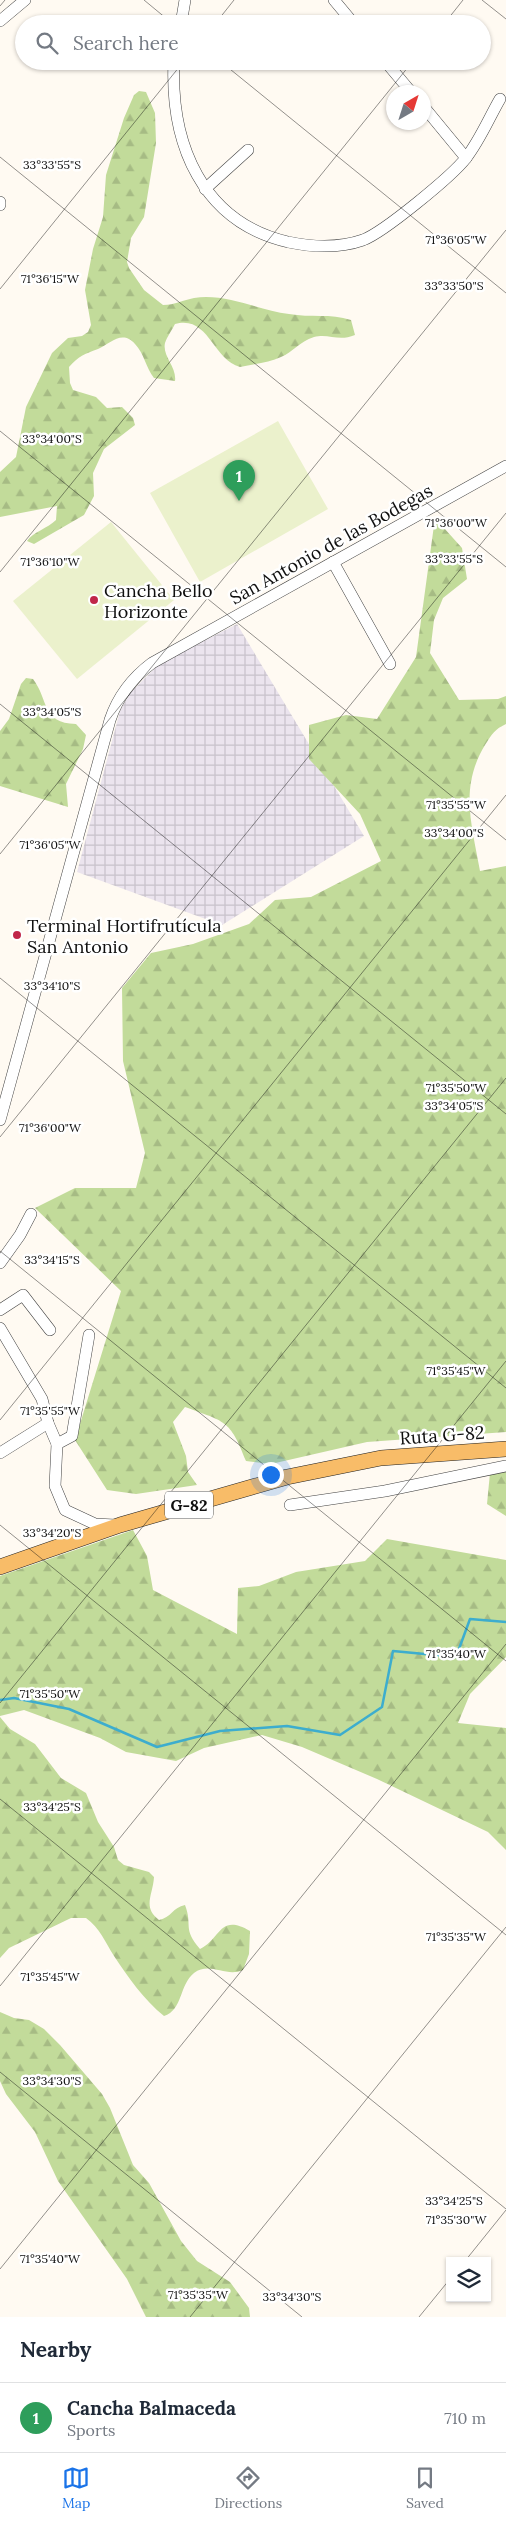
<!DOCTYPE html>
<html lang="en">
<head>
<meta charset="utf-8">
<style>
  :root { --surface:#fff; --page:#f2f2f3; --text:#1f2937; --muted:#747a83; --line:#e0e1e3; --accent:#1a73e8 }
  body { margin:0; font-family:Lora,serif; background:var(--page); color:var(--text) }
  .controls { position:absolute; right:15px; bottom:15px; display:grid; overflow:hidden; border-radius:0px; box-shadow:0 1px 4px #0004 }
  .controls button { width:45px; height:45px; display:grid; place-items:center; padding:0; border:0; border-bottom:1px solid var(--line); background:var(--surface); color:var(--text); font:25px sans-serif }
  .compass { position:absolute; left:386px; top:85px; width:45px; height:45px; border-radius:50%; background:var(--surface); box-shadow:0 1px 4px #0004; rotate:39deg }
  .you { position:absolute; left:270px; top:1474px; width:18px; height:18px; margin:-12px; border:4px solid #fff; border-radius:50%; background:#1a73e8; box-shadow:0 0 0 8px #1a73e833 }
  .badge { display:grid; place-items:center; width:32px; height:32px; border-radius:50%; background:var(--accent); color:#fff; font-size:16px; font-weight:700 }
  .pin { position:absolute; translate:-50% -41px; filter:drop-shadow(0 1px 2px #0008) }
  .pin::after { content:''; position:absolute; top:26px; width:18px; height:15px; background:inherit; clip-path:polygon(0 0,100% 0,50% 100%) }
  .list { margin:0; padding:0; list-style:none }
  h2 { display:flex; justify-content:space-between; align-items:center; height:65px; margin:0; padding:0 20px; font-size:21px }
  h2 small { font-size:16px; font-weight:400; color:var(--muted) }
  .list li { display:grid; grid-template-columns:32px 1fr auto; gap:15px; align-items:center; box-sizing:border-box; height:70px; padding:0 20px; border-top:1px solid var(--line) }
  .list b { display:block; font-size:19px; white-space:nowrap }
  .list p { margin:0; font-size:16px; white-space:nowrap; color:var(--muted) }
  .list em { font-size:16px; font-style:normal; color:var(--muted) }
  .icon { flex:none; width:28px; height:28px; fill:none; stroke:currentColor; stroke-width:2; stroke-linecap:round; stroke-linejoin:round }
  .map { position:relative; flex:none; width:506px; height:2317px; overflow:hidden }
  .search { position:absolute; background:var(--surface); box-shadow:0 1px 4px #0004; left:15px; right:15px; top:15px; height:55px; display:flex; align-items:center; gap:12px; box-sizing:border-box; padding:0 18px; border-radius:28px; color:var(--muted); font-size:19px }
  .sheet { height:135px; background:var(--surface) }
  nav { display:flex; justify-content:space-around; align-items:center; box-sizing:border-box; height:70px; border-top:1px solid var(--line); background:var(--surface); font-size:14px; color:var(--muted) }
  nav a { display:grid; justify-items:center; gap:2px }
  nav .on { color:var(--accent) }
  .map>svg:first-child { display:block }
  .industrial { fill:url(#industrial-grid) }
  .forest { fill:url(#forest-firs) }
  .pitch { fill:#ebf1cc }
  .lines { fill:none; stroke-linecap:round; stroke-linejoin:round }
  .stream { stroke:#3dadce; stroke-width:2.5 }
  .minor-casing { stroke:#424242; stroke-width:12 }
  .major-casing { stroke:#202020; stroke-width:16 }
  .minor { stroke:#fff; stroke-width:11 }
  .major { stroke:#f8bc68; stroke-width:15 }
  .ticks { fill:none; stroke:#0f0f0f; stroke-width:1; stroke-opacity:0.45 }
  .poi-dot { fill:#c02649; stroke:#fff; stroke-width:2 }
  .labels { text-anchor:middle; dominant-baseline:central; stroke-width:5; stroke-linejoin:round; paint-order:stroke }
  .shield { fill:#fff; stroke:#575757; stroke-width:1 }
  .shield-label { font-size:16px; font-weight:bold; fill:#0f0f0f }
  .street-label { font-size:18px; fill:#0f0f0f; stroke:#fff }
  .poi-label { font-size:18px; fill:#0f0f0f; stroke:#fff; text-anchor:start }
  .ticks-label { font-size:12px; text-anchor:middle; fill:#0f0f0f; stroke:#fff; stroke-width:5; stroke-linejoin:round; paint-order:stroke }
</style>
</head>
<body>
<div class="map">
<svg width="506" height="2317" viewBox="0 0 506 2317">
  <defs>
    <pattern id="industrial-grid" width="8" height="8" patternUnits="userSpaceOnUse" patternTransform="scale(1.25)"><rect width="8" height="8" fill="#ebe4ee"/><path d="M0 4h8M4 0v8" fill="none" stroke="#c8c2cb"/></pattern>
    <pattern id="forest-firs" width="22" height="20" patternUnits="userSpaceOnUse" patternTransform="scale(1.25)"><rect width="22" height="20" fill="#c2db9a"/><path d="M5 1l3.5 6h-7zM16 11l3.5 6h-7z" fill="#a6bb84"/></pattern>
  </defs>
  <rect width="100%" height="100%" fill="#fffaf2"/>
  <path class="industrial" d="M 237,624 L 364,836 L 222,925 L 77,872 L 120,711 L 130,693 L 159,664 Z"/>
  <g class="forest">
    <path d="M 139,91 L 146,92 L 155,113 L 156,143 L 144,217 L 131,238 L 127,262 L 129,268 L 144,290 L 163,305 C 175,305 183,300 194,298 C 226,293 258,310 289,314 C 311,318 330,313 351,320 L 355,335 C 338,342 329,333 314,337 C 299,342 293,352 281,357 C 269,363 253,364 240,367 C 212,359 209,315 175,324 C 172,330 167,337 165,343 C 162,356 177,367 175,381 L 154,378 C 146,368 144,353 135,344 C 122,329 110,344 98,349 C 84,354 79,356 69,367 L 70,383 L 73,390 L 96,397 L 107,408 L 122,407 L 133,418 L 135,425 L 104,449 L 93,473 L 94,496 L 84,515 L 34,544 L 27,541 C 33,532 48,528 56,520 L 57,506 L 0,517 L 0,472 L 16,457 L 26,407 L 52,353 L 68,338 L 82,336 L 88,332 L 91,325 L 85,290 L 93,249 L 103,217 L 106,175 L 124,118 L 134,95 Z"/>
    <path d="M 435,518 L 462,548 L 467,579 L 443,598 L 434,620 L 430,653 L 459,700 L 498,699 L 506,696 L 506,724 C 495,729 492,734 485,745 C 459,788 472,825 480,871 L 506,866 L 506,1432 L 367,1442 L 271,1464 L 246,1461 C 230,1419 225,1422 185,1407 L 173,1422 L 186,1456 L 188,1472 L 197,1485 L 136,1494 L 107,1490 L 75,1440 L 121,1291 L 35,1208 L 75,1188 L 136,1188 L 145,1153 L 123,1061 L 122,988 L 151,953 L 193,944 L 249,924 L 275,900 L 311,897 L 381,861 L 360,814 L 309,759 L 309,725 L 346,715 L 377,719 L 416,657 Z"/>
    <path d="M 26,678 L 33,679 C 49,700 41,723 76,724 L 86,735 L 83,749 L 66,784 L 68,807 L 0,786 L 0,731 L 9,719 L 21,684 Z"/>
    <path d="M 506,1472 L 506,1516 L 487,1504 L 490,1473 Z"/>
    <path d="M 133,1530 L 147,1556 L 153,1590 L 237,1634 L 238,1588 L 259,1586 L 296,1572 L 365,1561 L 387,1539 L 506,1560 L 506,1657 L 470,1694 L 458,1723 L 506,1728 L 506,1850 L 488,1832 L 377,1779 L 302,1747 L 262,1735 L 204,1748 L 176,1761 L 126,1752 L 100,1738 L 24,1710 L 0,1716 L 0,1576 Z"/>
    <path d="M 0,1717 L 10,1729 L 35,1744 L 61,1778 L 86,1793 L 98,1822 L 114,1847 L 118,1860 L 124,1865 L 149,1872 L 154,1877 C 153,1895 142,1907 159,1920 C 171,1918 173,1907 185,1905 C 193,1926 182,1928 200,1949 C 221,1939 219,1913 250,1931 L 249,1954 L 243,1970 C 226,1978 210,1961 194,1973 C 179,1985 183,2010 164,2016 C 144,2000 128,1977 114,1956 C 105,1942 100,1928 86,1918 L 71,1918 L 9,1948 L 0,1958 Z"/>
    <path d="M 0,2012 L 14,2018 L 29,2020 L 44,2029 L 60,2045 L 102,2094 L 110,2108 L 133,2165 L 149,2183 L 181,2241 L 197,2261 L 230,2282 L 249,2308 L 250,2317 L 146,2317 L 127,2279 L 58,2181 L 35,2132 L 6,2094 L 0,2081 Z"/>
  </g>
  <g class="pitch">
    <path d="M 278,421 L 328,509 L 200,582 L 150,493 Z"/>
    <path d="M 111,522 L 174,600 L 77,679 L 13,601 Z"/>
  </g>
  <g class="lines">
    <path class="stream" d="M 0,1700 L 14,1698 L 69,1709 L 157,1747 L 220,1731 L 287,1726 L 340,1735 L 382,1707 L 393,1651 L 456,1657 L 470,1619 L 506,1622"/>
    <defs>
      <g id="minor">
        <path d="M 334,0 L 354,24"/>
        <path d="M 0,21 L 25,0"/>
        <path d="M 181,24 L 185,0"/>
        <path d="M 174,61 C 170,144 202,222 288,242 C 312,247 340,248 363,240 C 384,232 452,176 466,158 C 480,140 489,118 500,99"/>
        <path d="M 385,61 L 411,92"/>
        <path d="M 424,107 L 466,158"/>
        <path d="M 205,189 L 248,150"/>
        <path d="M 0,202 L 0,205"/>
        <path d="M 333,562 L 390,664"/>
        <path d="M 0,1120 L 110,720 C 118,696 132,678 152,663 L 506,466"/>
        <path d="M 0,1263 L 20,1235 L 31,1214"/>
        <path d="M 0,1310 L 23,1295 L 50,1330"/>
        <path d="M 0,1328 L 42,1399 L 48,1423 L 57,1444 L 55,1486 L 65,1510 L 95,1524 L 115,1525"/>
        <path d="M 57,1444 L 72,1436 L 89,1335"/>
        <path d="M 0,1453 L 48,1423"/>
        <path d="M 290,1505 L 385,1491 L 506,1466"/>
      </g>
      <path id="major" d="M 0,1567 L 120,1525 L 287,1477 L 381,1458 L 506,1449"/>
    </defs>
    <use href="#minor" class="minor-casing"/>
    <use href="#major" class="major-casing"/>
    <use href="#minor" class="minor"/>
    <use href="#major" class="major"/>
  </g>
  <path class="ticks" d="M 144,0 L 173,24M 482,0 L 506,19M 0,6 L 5,0M 215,24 L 234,0M 444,24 L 463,0M 220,61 L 506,293M 0,157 L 506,567M 0,289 L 184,61M 0,431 L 506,840M 0,572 L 413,61M 0,704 L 506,1114M 0,854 L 506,230M 0,978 L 506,1388M 0,1137 L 506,513M 0,1251 L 506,1661M 0,1420 L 506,795M 0,1525 L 506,1935M 0,1703 L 506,1078M 0,1799 L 506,2209M 0,1986 L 506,1361M 0,2072 L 302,2317M 465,2261 L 506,2210M 0,2269 L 506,1644M 190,2317 L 506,1927M 419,2317 L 450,2279"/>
  <g class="poi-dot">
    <circle cx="94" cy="600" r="5"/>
    <circle cx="17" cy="935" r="5"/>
  </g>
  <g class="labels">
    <rect class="shield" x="165" y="1491.5" width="48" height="27" rx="4"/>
    <g class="shield-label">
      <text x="189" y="1505">G-82</text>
    </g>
    <g class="street-label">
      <text transform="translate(331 544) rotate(-29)">San Antonio de las Bodegas</text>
      <text transform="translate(442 1435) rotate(-4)">Ruta G-82</text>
    </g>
    <g class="poi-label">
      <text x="104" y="590">Cancha Bello<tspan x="104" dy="21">Horizonte</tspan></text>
      <text x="27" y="925">Terminal Hortifrutícula<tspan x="27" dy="21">San Antonio</tspan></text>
    </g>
  </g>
  <g class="ticks-label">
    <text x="52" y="169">33°33'55"S</text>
    <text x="456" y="244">71°36'05"W</text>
    <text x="50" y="283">71°36'15"W</text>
    <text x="454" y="290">33°33'50"S</text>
    <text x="52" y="443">33°34'00"S</text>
    <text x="456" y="527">71°36'00"W</text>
    <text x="454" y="563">33°33'55"S</text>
    <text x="50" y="566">71°36'10"W</text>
    <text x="52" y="716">33°34'05"S</text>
    <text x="456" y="809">71°35'55"W</text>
    <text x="454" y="837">33°34'00"S</text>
    <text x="50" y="849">71°36'05"W</text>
    <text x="52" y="990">33°34'10"S</text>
    <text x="456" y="1092">71°35'50"W</text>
    <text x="454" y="1110">33°34'05"S</text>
    <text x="50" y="1132">71°36'00"W</text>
    <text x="52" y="1264">33°34'15"S</text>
    <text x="456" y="1375">71°35'45"W</text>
    <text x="50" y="1415">71°35'55"W</text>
    <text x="52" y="1537">33°34'20"S</text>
    <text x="456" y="1658">71°35'40"W</text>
    <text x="50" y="1698">71°35'50"W</text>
    <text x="52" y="1811">33°34'25"S</text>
    <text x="456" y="1941">71°35'35"W</text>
    <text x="50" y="1981">71°35'45"W</text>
    <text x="52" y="2085">33°34'30"S</text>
    <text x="454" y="2205">33°34'25"S</text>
    <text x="456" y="2224">71°35'30"W</text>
    <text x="50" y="2263">71°35'40"W</text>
    <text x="198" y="2299">71°35'35"W</text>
    <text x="292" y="2301">33°34'30"S</text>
  </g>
</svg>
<div class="controls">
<button><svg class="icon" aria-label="layers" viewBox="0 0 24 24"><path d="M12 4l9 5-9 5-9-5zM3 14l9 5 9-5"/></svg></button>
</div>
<svg class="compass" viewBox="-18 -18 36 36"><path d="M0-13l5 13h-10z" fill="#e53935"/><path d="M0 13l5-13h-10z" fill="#747a83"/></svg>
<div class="you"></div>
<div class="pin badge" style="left:239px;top:501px;background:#2e9e5b">1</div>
<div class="search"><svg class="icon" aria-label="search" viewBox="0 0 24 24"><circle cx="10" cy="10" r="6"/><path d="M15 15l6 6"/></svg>Search here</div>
</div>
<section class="sheet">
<h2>Nearby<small></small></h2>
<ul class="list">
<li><span class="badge" style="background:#2e9e5b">1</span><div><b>Cancha Balmaceda</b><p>Sports</p></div><em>710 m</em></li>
</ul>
</section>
<nav>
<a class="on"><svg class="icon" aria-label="map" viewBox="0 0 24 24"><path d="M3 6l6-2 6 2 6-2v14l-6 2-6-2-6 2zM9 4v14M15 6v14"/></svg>Map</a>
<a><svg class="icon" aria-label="directions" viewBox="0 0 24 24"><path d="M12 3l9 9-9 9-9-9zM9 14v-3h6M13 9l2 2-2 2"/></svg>Directions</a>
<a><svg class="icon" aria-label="saved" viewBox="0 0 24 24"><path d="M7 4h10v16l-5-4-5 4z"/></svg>Saved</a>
</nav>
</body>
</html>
